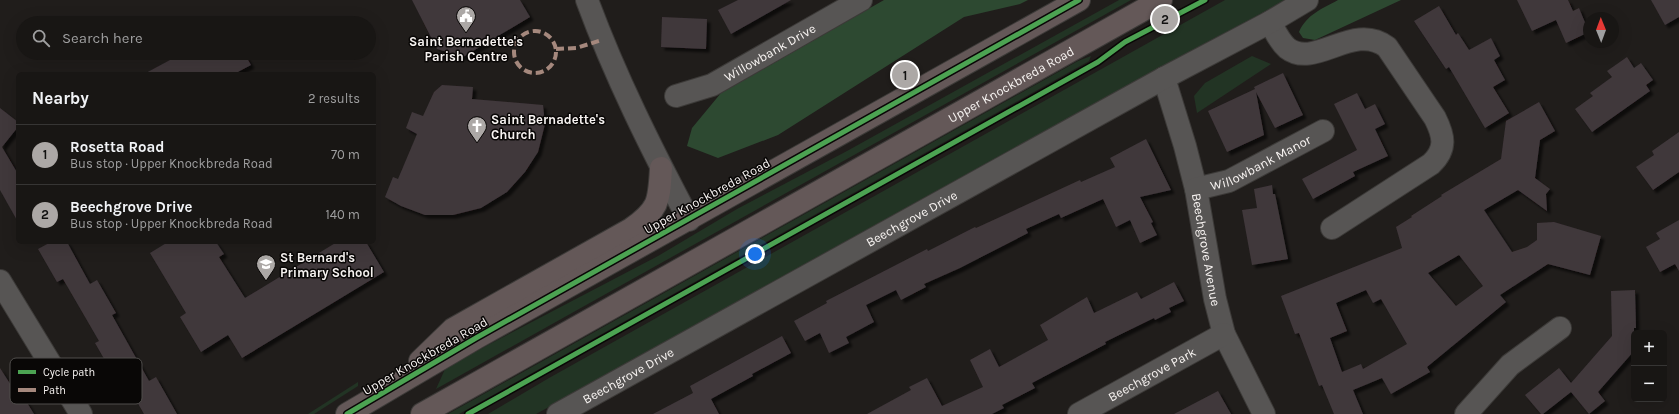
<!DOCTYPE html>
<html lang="en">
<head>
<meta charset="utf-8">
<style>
  :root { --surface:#181614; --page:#252322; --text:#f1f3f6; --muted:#9f9fa0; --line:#363534; --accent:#aca8a6 }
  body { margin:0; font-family:Karla,sans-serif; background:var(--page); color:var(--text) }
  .controls { position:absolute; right:12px; bottom:12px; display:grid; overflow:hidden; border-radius:6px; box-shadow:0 4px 16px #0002 }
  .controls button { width:36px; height:36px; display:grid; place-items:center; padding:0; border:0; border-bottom:1px solid var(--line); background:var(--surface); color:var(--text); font:20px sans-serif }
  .compass { position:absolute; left:1583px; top:12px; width:36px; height:36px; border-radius:50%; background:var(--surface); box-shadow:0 4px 16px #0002; rotate:359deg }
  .you { position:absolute; left:755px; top:254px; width:14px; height:14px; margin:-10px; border:3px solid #fff; border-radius:50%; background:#1a73e8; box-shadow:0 0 0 6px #1a73e833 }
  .badge { display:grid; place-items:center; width:26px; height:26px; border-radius:50%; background:var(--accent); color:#111; font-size:13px; font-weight:700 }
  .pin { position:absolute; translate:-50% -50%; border:2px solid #fff; box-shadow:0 1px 4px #0006 }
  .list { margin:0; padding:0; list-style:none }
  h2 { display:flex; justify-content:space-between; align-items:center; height:52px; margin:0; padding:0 16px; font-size:17px }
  h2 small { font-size:13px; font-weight:400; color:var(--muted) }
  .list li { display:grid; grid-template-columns:26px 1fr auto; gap:12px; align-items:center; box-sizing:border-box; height:60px; padding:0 16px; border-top:1px solid var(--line) }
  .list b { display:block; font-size:15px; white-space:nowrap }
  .list p { margin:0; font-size:13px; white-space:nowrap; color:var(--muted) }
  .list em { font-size:13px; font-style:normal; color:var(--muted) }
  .icon { flex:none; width:22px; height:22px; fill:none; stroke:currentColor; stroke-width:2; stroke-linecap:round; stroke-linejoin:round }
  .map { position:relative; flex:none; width:1679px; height:414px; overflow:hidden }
  .search { position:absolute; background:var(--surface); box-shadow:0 4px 16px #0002; left:16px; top:16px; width:360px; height:44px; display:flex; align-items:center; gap:10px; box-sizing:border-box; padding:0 14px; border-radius:22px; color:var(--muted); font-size:15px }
  .panel { position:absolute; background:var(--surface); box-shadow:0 4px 16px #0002; left:16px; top:72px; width:360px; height:172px; border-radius:6px }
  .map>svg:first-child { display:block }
  .green { fill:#223424 }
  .forest { fill:#2d4931 }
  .building { fill:#40373b; fill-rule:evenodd; filter:url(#shadow) }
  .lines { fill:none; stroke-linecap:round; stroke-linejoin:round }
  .minor-casing { stroke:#3c3a38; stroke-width:24 }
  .highway-casing { stroke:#3c3a38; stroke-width:24 }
  .minor { stroke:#575554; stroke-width:22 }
  .highway { stroke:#645858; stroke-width:22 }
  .quiet { stroke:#a5887d; stroke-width:4; stroke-dasharray:8 4; stroke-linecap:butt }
  .cycleway-casing { stroke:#090706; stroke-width:8 }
  .cycleway { stroke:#4ca352; stroke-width:5 }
  .labels { text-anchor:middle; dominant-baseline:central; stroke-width:3; stroke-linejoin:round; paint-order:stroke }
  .poi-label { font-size:13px; font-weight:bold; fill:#f7f3f1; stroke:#090706; text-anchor:start }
  .street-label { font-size:13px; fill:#f7f3f1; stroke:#090706 }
  .key { fill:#090706; stroke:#504e4c; stroke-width:1 }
  .key-label { font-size:11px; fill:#f7f3f1 }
</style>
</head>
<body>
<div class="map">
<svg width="1679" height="414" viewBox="0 0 1679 414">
  <defs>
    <filter id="shadow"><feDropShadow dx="3.5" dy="3.5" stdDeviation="1" flood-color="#0009"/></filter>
  </defs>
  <rect width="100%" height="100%" fill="#201d1b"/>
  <g class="green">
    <path d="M 1119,0 L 1131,0 L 436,389 L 446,367 L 658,256 L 737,209 L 847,151 Z"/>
    <path d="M 1225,0 L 1285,0 L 1183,58 L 999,157 L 687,332 L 536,414 L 488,414 L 549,378 Z"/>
    <path d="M 1091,56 L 1089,61 L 459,414 L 448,414 L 1078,61 Z"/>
    <path d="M 1252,56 L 1271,64 L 1197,113 L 1194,96 L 1205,83 Z"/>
    <path d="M 358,382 L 358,386 L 314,414 L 308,414 Z"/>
  </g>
  <g class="forest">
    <path d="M 884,0 L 1028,0 L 1020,4 L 964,17 L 778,135 L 718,158 L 687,146 L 692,128 L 721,93 Z"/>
    <path d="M 1338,0 L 1401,0 L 1315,40 L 1303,38 L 1299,32 C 1307,14 1322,9 1338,0 Z"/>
  </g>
  <g class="building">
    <path d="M 412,0 L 520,0 L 530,17 L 463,57 L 437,49 Z"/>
    <path d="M 738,0 L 791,0 L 731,34 L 718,10 Z"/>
    <path d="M 1517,0 L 1568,0 L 1573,11 L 1579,8 L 1589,32 L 1566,43 L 1556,20 L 1532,31 Z"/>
    <path d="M 1651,0 L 1679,0 L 1679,17 L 1665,25 Z"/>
    <path d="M 1439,6 L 1456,35 L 1458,33 L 1469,50 L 1491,38 L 1500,56 L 1494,60 L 1505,80 L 1493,87 L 1509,113 L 1485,128 L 1449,67 L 1446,69 L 1414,21 Z"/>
    <path d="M 662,17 L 707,19 L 706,49 L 661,47 Z"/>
    <path d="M 183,53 L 244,53 L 251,65 L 234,74 L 144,74 Z"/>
    <path d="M 1627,57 L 1634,68 L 1641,63 L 1653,80 L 1646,85 L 1650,91 L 1592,132 L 1575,109 L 1593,96 L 1590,93 L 1612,77 L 1607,71 Z"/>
    <path d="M 1283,73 L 1303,115 L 1275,128 L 1256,92 L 1264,135 L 1227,152 L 1208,111 L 1255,89 L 1254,87 Z"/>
    <path d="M 442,85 L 473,87 L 472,99 L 543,105 L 545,124 L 538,152 L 525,172 L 507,192 L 481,208 L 453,215 L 425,215 L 401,206 L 385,197 L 393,177 L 398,179 L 417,134 L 406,128 L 412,112 L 423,116 L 434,92 Z"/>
    <path d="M 1357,93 L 1365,109 L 1375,104 L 1385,124 L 1375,129 L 1388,156 L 1353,172 L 1355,176 L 1313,199 L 1302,179 L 1357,150 L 1334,104 Z"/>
    <path d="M 1539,102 L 1555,131 L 1540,140 L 1535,178 L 1550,189 L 1546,194 L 1547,211 L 1518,190 L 1484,210 L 1512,252 L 1527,247 L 1537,240 L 1537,223 L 1554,222 L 1601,236 L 1590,275 L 1548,264 L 1500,295 L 1506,302 L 1427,367 L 1430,372 L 1391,394 L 1382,378 L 1353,390 L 1363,414 L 1334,414 L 1322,385 L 1319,386 L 1299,333 L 1295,334 L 1281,296 L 1402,248 L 1396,227 L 1412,217 L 1411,216 L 1442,196 L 1441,195 L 1501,159 L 1506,121 ZM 1459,255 L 1483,286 L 1456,306 L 1428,273 ZM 1366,290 L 1373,303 L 1381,299 L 1407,344 L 1363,369 L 1361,364 L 1342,372 L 1330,338 L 1347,331 L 1336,303 Z"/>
    <path d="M 0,108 L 18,122 L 18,127 L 2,147 L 18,174 L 18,222 L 0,190 Z"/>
    <path d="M 1679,132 L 1679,172 L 1653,190 L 1636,167 L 1654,155 L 1652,151 Z"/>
    <path d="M 1146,139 L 1171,190 L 1140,197 L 1153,222 L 1151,223 L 1157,235 L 1140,243 L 1130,220 L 1116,227 L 1103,199 L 1061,218 L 1059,214 L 1026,229 L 1028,233 L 960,268 L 924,284 L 926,287 L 901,300 L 896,290 L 866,305 L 874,322 L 846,337 L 849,343 L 829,353 L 820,333 L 805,341 L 794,321 L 827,303 L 826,301 L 927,249 L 928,251 L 975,227 L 976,228 L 1080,180 L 1081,182 L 1115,167 L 1110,158 Z"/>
    <path d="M 1272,185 L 1273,194 L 1275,194 L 1288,259 L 1252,265 L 1242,210 L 1257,208 L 1254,189 Z"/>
    <path d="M 1679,220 L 1679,271 L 1675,264 L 1660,272 L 1646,247 L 1660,239 L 1656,233 Z"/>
    <path d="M 51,242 L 67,242 L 90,284 L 97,280 L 116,313 L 112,315 L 149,381 L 156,377 L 177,414 L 144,414 L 120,372 L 114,376 L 95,343 L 99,341 L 63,279 L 57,282 L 38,249 Z"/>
    <path d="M 168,242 L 216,242 L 224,254 L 219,257 L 245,298 L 337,242 L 366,242 L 384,272 L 242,358 L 228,335 L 201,352 L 180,317 L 186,313 L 150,253 Z"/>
    <path d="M 1174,282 L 1184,301 L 1169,308 L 1171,312 L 1155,320 L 1154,318 L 1105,342 L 1106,344 L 1032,383 L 1035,388 L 1002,405 L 1004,408 L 992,414 L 867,414 L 911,390 L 909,387 L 927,378 L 942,406 L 983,387 L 970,360 L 990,349 L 999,367 L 1048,340 L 1040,325 L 1087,297 L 1094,313 L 1137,292 L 1141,299 Z"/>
    <path d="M 1635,290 L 1636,328 L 1634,328 L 1634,351 L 1598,392 L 1605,401 L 1589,414 L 1571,392 L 1543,414 L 1541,414 L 1525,395 L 1559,368 L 1571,383 L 1612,336 L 1611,291 Z"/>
    <path d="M 782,336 L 791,353 L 752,374 L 753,376 L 711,399 L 719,414 L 653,414 L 693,393 L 690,386 Z"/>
    <path d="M 0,368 L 14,390 L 18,388 L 34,414 L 0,414 Z"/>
    <path d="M 1218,391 L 1231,414 L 1174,414 Z"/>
  </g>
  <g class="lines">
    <defs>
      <g id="minor">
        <path d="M 587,0 C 615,76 651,148 689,220"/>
        <path d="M 1270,22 C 1275,31 1279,41 1287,48 C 1315,70 1353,21 1387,47 L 1435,118 C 1444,136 1447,149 1431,164 L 1332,228"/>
        <path id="s1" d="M 1164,78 L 1185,146 L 1196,189 L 1215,299 L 1224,334 L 1264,414"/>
        <path id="s2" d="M 676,96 L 712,85 L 861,0"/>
        <path id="s3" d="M 1196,189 L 1229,181 L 1323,131"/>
        <path d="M 0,281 L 81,414"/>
        <path id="s4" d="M 558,414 L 1164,78 L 1270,22 L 1307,0"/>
        <path id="s5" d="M 1079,414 L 1224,334"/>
        <path d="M 1466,414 L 1510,365 L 1560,328"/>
      </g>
      <g id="highway">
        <path d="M 420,361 L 453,329 L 631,229 C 660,209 659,200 661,168"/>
        <path d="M 347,414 L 476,338 L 1079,0"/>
        <path id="s6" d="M 422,414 L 1161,0"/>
      </g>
    </defs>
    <use href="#minor" class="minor-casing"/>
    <use href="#highway" class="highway-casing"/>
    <use href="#minor" class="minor"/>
    <use href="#highway" class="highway"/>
    <g class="quiet">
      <circle cx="535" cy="52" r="21"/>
      <path d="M 556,49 L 576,48 L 602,40"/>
    </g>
    <defs>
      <g id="cycleway">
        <path d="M 347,414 L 476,338 L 1079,0"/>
        <path d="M 468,414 L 1098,62 L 1125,42 L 1205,0"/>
      </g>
    </defs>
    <use href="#cycleway" class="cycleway-casing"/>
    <use href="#cycleway" class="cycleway"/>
  </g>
  <defs>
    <symbol id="civic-pin" viewBox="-11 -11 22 30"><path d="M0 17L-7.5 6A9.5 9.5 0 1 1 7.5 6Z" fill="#aca8a6" stroke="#090706"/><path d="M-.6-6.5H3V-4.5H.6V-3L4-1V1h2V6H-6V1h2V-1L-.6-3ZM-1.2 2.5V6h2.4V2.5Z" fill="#fff"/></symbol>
    <symbol id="church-pin" viewBox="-11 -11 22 30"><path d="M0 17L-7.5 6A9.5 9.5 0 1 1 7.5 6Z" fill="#aca8a6" stroke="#090706"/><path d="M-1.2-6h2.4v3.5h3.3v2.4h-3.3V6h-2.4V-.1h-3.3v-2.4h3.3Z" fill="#fff"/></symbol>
    <symbol id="school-pin" viewBox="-11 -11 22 30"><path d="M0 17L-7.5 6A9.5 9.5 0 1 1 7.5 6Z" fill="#aca8a6" stroke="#090706"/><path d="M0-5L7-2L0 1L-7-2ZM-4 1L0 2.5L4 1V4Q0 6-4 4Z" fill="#fff"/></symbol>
  </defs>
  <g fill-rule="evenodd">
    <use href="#civic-pin" x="455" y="5" width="22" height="30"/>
    <use href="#church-pin" x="466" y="115" width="22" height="30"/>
    <use href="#school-pin" x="255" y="253" width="22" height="30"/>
  </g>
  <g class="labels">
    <g class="poi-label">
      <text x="466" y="41" text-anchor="middle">Saint Bernadette's<tspan x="466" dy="15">Parish Centre</tspan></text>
      <text x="491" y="119">Saint Bernadette's<tspan x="491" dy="15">Church</tspan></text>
      <text x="280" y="257">St Bernard's<tspan x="280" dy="15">Primary School</tspan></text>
    </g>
    <g class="street-label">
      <text stroke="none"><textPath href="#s2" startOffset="104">Willowbank Drive</textPath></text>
      <text stroke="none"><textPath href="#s6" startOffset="675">Upper Knockbreda Road</textPath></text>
      <text stroke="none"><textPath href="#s3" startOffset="70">Willowbank Manor</textPath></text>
      <text transform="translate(707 196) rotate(-29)">Upper Knockbreda Road</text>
      <text stroke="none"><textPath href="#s4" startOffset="404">Beechgrove Drive</textPath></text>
      <text stroke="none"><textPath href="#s1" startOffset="177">Beechgrove Avenue</textPath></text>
      <text transform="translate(425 356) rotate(-30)">Upper Knockbreda Road</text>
      <text stroke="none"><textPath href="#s5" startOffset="83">Beechgrove Park</textPath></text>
      <text stroke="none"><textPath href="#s4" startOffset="80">Beechgrove Drive</textPath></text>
    </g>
  </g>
  <rect x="10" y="358" width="132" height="46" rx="6" class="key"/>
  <rect x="18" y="370" width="18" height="4" fill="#4ca352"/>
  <rect x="18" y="388" width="18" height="4" fill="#a5887d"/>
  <g class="key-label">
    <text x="43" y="376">Cycle path</text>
    <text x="43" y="394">Path</text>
  </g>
</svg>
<div class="controls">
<button>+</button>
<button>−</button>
</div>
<svg class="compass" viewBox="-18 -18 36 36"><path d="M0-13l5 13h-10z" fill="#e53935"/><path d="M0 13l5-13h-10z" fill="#9f9fa0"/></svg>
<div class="you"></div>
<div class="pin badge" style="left:905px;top:75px">1</div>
<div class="pin badge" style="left:1165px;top:19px">2</div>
<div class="search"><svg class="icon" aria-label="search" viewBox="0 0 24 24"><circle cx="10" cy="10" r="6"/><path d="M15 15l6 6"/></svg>Search here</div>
<section class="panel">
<h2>Nearby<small>2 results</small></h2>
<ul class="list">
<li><span class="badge">1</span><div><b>Rosetta Road</b><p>Bus stop · Upper Knockbreda Road</p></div><em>70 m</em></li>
<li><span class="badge">2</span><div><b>Beechgrove Drive</b><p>Bus stop · Upper Knockbreda Road</p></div><em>140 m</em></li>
</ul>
</section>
</div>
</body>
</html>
